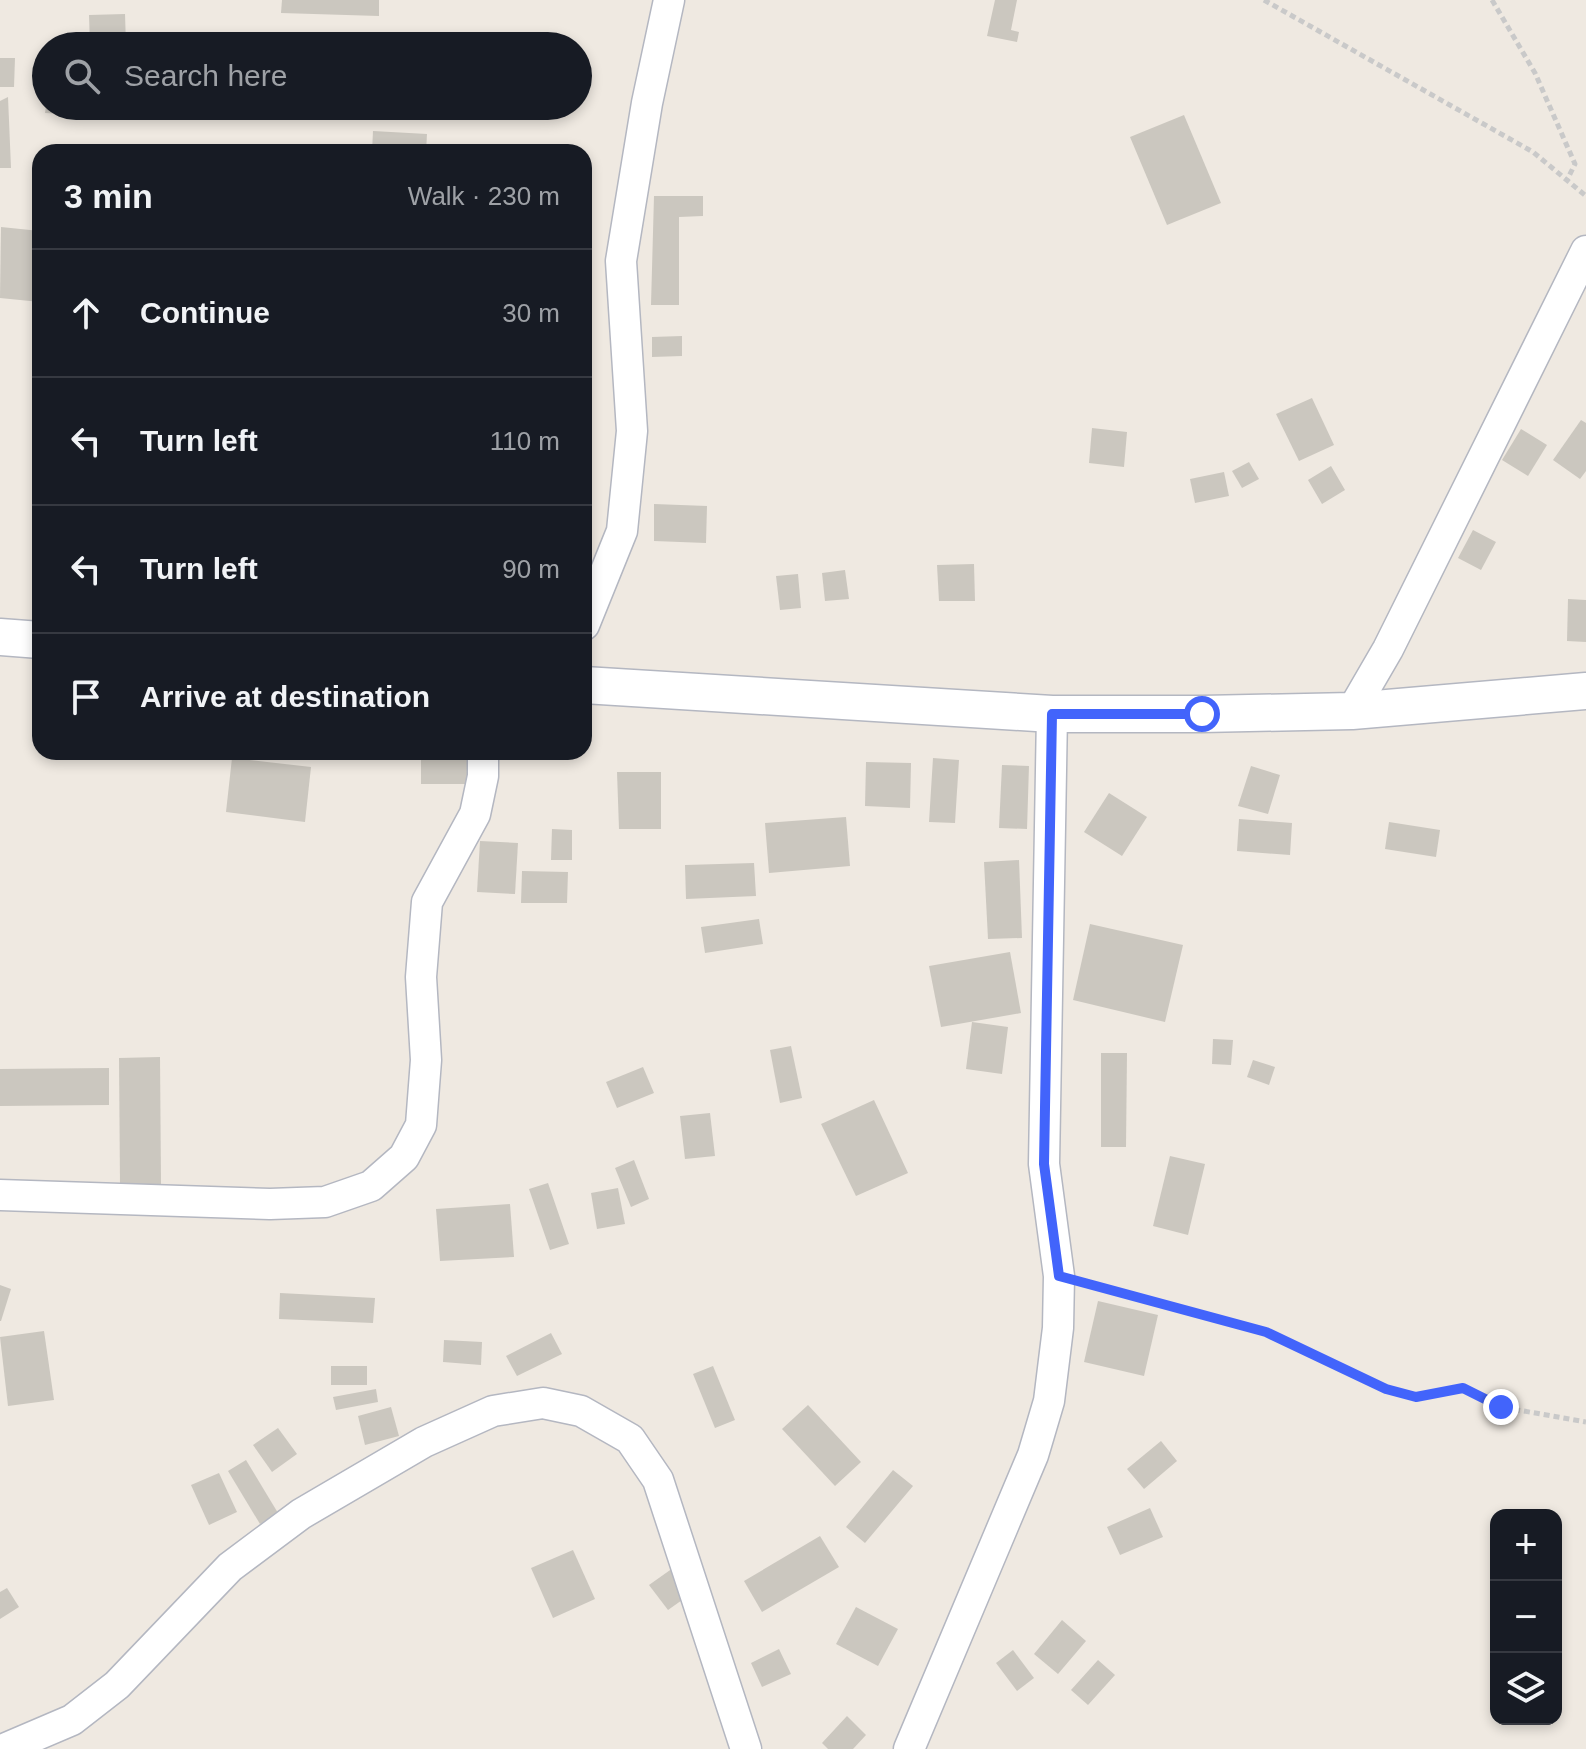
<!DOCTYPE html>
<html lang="en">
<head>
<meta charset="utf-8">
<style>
  :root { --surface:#171b24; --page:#242831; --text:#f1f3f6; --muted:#9ea1a6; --line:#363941 }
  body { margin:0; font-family:Arial,sans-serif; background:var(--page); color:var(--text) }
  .controls { position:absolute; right:24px; bottom:24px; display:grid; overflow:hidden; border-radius:16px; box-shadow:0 4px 12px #0003 }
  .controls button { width:72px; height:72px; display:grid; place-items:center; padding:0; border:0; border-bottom:2px solid var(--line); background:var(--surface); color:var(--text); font:40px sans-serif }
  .stop { position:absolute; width:24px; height:24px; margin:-18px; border:6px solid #4264fb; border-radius:50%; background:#fff }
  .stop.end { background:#4264fb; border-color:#fff; box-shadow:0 2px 8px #0008 }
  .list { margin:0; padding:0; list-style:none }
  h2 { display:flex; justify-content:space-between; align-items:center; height:104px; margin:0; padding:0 32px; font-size:34px }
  h2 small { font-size:26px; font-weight:400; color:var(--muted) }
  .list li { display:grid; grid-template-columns:52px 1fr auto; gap:24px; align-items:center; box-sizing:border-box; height:128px; padding:0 32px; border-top:2px solid var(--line) }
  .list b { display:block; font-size:30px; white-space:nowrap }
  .list em { font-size:26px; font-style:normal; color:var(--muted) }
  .icon { flex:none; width:44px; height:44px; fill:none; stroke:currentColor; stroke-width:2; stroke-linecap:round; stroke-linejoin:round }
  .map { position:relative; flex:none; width:1586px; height:1749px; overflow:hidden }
  .search { position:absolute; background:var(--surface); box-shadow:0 4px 12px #0003; left:32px; top:32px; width:560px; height:88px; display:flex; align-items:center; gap:20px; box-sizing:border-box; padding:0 28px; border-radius:44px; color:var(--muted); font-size:30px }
  .panel { position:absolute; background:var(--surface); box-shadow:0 4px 12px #0003; left:32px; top:144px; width:560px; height:616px; border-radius:24px }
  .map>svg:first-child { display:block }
  .building { fill:#cbc7bf }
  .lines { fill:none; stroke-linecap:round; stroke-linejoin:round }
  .minor-casing { stroke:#b4b7c1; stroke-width:33 }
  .tertiary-casing { stroke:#b4b7c1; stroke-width:39 }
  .path { stroke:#c9c9c9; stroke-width:5; stroke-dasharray:6 4; stroke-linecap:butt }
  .minor { stroke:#fff; stroke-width:30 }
  .tertiary { stroke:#fff; stroke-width:36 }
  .route { stroke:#4264fb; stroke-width:10 }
</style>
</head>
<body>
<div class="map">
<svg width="1586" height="1749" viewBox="0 0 1586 1749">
  <rect width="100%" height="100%" fill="#efe9e1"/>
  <g class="building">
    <path d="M 282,0 L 379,0 L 379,16 L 281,13 Z"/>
    <path d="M 995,0 L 1017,0 L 1011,30 L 1019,32 L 1017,42 L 987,36 Z"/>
    <path d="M 125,14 L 126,46 L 90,46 L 89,15 Z"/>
    <path d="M 0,58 L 15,58 L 14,87 L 0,87 Z"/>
    <path d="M 8,97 L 11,168 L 0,168 L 0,101 Z"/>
    <path d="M 46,106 L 99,106 L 98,116 L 45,113 Z"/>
    <path d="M 1184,115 L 1221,203 L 1167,225 L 1130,137 Z"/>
    <path d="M 373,131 L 427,134 L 426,152 L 372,152 Z"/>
    <path d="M 654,196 L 703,196 L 703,216 L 679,217 L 679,305 L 651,305 Z"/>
    <path d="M 1,227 L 40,231 L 40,302 L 0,298 Z"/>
    <path d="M 682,336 L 682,356 L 652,357 L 652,337 Z"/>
    <path d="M 1312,398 L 1334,445 L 1299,461 L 1276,414 Z"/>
    <path d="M 1581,420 L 1586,423 L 1586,471 L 1580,479 L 1553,460 Z"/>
    <path d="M 1092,428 L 1127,432 L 1124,467 L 1089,463 Z"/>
    <path d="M 1521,429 L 1547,445 L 1528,476 L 1502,460 Z"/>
    <path d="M 1249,462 L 1259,479 L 1242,488 L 1232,471 Z"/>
    <path d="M 1331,466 L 1345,490 L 1322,504 L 1308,480 Z"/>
    <path d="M 1224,472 L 1229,496 L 1195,503 L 1190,479 Z"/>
    <path d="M 654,504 L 707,506 L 706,543 L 654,541 Z"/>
    <path d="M 1473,530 L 1496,542 L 1481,570 L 1458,558 Z"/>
    <path d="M 974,564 L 975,601 L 939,601 L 937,565 Z"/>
    <path d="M 845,570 L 849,599 L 825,601 L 822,573 Z"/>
    <path d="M 798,574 L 801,608 L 780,610 L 776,576 Z"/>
    <path d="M 1568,599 L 1586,600 L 1586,642 L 1567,641 Z"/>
    <path d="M 421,752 L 468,752 L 469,784 L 421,784 Z"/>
    <path d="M 232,758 L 311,767 L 305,822 L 226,812 Z"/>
    <path d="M 933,758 L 959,760 L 955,823 L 929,822 Z"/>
    <path d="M 866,762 L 911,763 L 910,808 L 865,806 Z"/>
    <path d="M 1002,765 L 1029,766 L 1027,829 L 999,828 Z"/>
    <path d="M 1251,766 L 1280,775 L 1268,814 L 1238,806 Z"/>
    <path d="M 617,772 L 661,772 L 661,829 L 619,829 Z"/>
    <path d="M 1109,793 L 1147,817 L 1122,856 L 1084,832 Z"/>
    <path d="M 846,817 L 850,866 L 769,873 L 765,823 Z"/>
    <path d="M 1239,819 L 1292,823 L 1290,855 L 1237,851 Z"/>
    <path d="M 1389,822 L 1440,830 L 1436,857 L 1385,849 Z"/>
    <path d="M 552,829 L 572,830 L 572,860 L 551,860 Z"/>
    <path d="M 480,841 L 518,843 L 515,894 L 477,892 Z"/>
    <path d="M 1019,860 L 1022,938 L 988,939 L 984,862 Z"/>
    <path d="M 754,863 L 756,896 L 686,899 L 685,865 Z"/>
    <path d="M 522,871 L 568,872 L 567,903 L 521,903 Z"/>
    <path d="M 759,919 L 763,944 L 705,953 L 701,927 Z"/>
    <path d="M 1090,924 L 1183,945 L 1165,1022 L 1073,1000 Z"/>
    <path d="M 1010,952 L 1021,1013 L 941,1027 L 929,966 Z"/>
    <path d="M 972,1022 L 1008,1027 L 1002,1074 L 966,1069 Z"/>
    <path d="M 1213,1039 L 1233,1040 L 1231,1065 L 1212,1064 Z"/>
    <path d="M 791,1046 L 802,1098 L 780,1103 L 770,1050 Z"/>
    <path d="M 1101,1053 L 1127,1053 L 1126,1147 L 1101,1147 Z"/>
    <path d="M 160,1057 L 161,1184 L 120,1185 L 119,1058 Z"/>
    <path d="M 1253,1060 L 1275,1067 L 1269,1085 L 1247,1077 Z"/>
    <path d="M 643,1067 L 654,1093 L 617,1108 L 606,1082 Z"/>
    <path d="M 109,1068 L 109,1105 L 0,1106 L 0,1069 Z"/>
    <path d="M 874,1100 L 908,1173 L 856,1196 L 821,1124 Z"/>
    <path d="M 710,1113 L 715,1156 L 685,1159 L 680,1116 Z"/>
    <path d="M 1170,1156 L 1205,1164 L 1188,1235 L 1153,1226 Z"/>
    <path d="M 634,1160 L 649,1199 L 631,1207 L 615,1168 Z"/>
    <path d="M 548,1183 L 569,1244 L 550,1250 L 529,1189 Z"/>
    <path d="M 618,1188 L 625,1224 L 597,1229 L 591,1193 Z"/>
    <path d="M 510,1204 L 514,1257 L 440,1261 L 436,1209 Z"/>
    <path d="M 0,1285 L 11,1289 L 1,1321 L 0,1321 Z"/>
    <path d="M 280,1293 L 375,1298 L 373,1323 L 279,1319 Z"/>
    <path d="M 1098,1301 L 1158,1315 L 1144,1376 L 1084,1362 Z"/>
    <path d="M 44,1331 L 54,1400 L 8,1406 L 0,1337 Z"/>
    <path d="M 551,1333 L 562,1354 L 517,1376 L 506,1356 Z"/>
    <path d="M 444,1340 L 482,1342 L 481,1365 L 443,1362 Z"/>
    <rect x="331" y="1366" width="36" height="19"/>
    <path d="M 713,1366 L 735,1420 L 715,1428 L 693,1374 Z"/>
    <path d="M 376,1389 L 378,1402 L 336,1410 L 333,1397 Z"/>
    <path d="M 808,1405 L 861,1462 L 835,1486 L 782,1429 Z"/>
    <path d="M 391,1407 L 399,1436 L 365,1445 L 358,1416 Z"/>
    <path d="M 278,1428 L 297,1454 L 272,1472 L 253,1445 Z"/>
    <path d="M 1161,1441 L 1177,1461 L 1144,1489 L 1127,1469 Z"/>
    <path d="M 246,1460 L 278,1513 L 260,1524 L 228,1471 Z"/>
    <path d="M 893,1470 L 913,1486 L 865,1543 L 846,1527 Z"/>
    <path d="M 219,1473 L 237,1512 L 209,1525 L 191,1485 Z"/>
    <path d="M 1150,1508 L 1163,1537 L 1120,1555 L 1107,1527 Z"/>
    <path d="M 820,1536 L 839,1567 L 762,1612 L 744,1581 Z"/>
    <path d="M 573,1550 L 595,1599 L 553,1618 L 531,1568 Z"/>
    <path d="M 673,1568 L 692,1593 L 668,1610 L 649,1585 Z"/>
    <path d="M 7,1588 L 19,1607 L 0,1619 L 0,1592 Z"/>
    <path d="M 856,1607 L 898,1629 L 878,1666 L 836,1644 Z"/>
    <path d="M 1062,1620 L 1086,1641 L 1058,1674 L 1034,1654 Z"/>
    <path d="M 779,1649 L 791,1674 L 762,1687 L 751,1663 Z"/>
    <path d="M 1013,1650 L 1034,1678 L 1017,1691 L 996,1663 Z"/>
    <path d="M 1098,1660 L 1115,1675 L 1088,1705 L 1071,1690 Z"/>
    <path d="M 847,1716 L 866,1735 L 853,1749 L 828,1749 L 822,1743 Z"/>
  </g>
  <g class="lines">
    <defs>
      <g id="minor">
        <path d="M 584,625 L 622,531 L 632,431 L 621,261 L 647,103 L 669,0"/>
        <path d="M 1352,711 L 1388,649 L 1586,251"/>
        <path d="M 0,1195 L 270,1204 L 325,1202 L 371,1186 L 404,1157 L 421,1125 L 426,1060 L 421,977 L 427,902 L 475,814 L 483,776 L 483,752"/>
        <path d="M 4,1749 L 72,1720 L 117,1685 L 230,1567 L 301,1514 L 424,1442 L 493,1411 L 543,1403 L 581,1411 L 630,1439 L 658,1480 L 746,1749"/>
        <path d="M 909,1749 L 1033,1455 L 1049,1401 L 1058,1328 L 1059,1276 L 1044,1164 L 1052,714"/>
      </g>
      <g id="tertiary">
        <path d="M 0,637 L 40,640"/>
        <path d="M 584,685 L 1052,714 L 1202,714 L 1352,711 L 1586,691"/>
      </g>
    </defs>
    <use href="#minor" class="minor-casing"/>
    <use href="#tertiary" class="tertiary-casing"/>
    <g class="path">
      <path d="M 1264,0 L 1533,152 L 1586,196"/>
      <path d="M 1492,0 L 1535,73 L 1575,164 L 1567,180"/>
      <path d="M 1090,1284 L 1266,1332 L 1386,1389 L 1416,1397 L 1463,1388 L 1501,1407 L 1586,1422"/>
    </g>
    <use href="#minor" class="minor"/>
    <use href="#tertiary" class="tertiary"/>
  </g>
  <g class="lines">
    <path class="route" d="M 1202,714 L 1052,714 L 1044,1164 L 1059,1276 L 1266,1332 L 1386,1389 L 1416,1397 L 1463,1388 L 1501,1407"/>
  </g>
</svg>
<div class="controls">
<button>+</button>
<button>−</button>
<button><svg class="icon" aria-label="layers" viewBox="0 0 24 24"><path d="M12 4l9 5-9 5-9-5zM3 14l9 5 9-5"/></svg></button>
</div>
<div class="stop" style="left:1202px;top:714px"></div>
<div class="stop end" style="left:1501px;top:1407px"></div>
<div class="search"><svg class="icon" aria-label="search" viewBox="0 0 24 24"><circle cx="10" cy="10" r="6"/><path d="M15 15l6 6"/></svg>Search here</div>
<section class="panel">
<h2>3 min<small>Walk · 230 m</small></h2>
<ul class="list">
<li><svg class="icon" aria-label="ahead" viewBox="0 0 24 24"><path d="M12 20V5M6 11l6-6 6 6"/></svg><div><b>Continue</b></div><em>30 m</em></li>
<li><svg class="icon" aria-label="left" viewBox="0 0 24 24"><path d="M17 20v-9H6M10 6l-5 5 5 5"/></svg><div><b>Turn left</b></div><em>110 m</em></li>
<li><svg class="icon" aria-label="left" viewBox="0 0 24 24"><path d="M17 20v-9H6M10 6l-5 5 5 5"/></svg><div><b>Turn left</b></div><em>90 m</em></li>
<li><svg class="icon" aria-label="arrive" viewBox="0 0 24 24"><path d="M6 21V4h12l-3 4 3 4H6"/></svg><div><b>Arrive at destination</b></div></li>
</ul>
</section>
</div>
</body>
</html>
